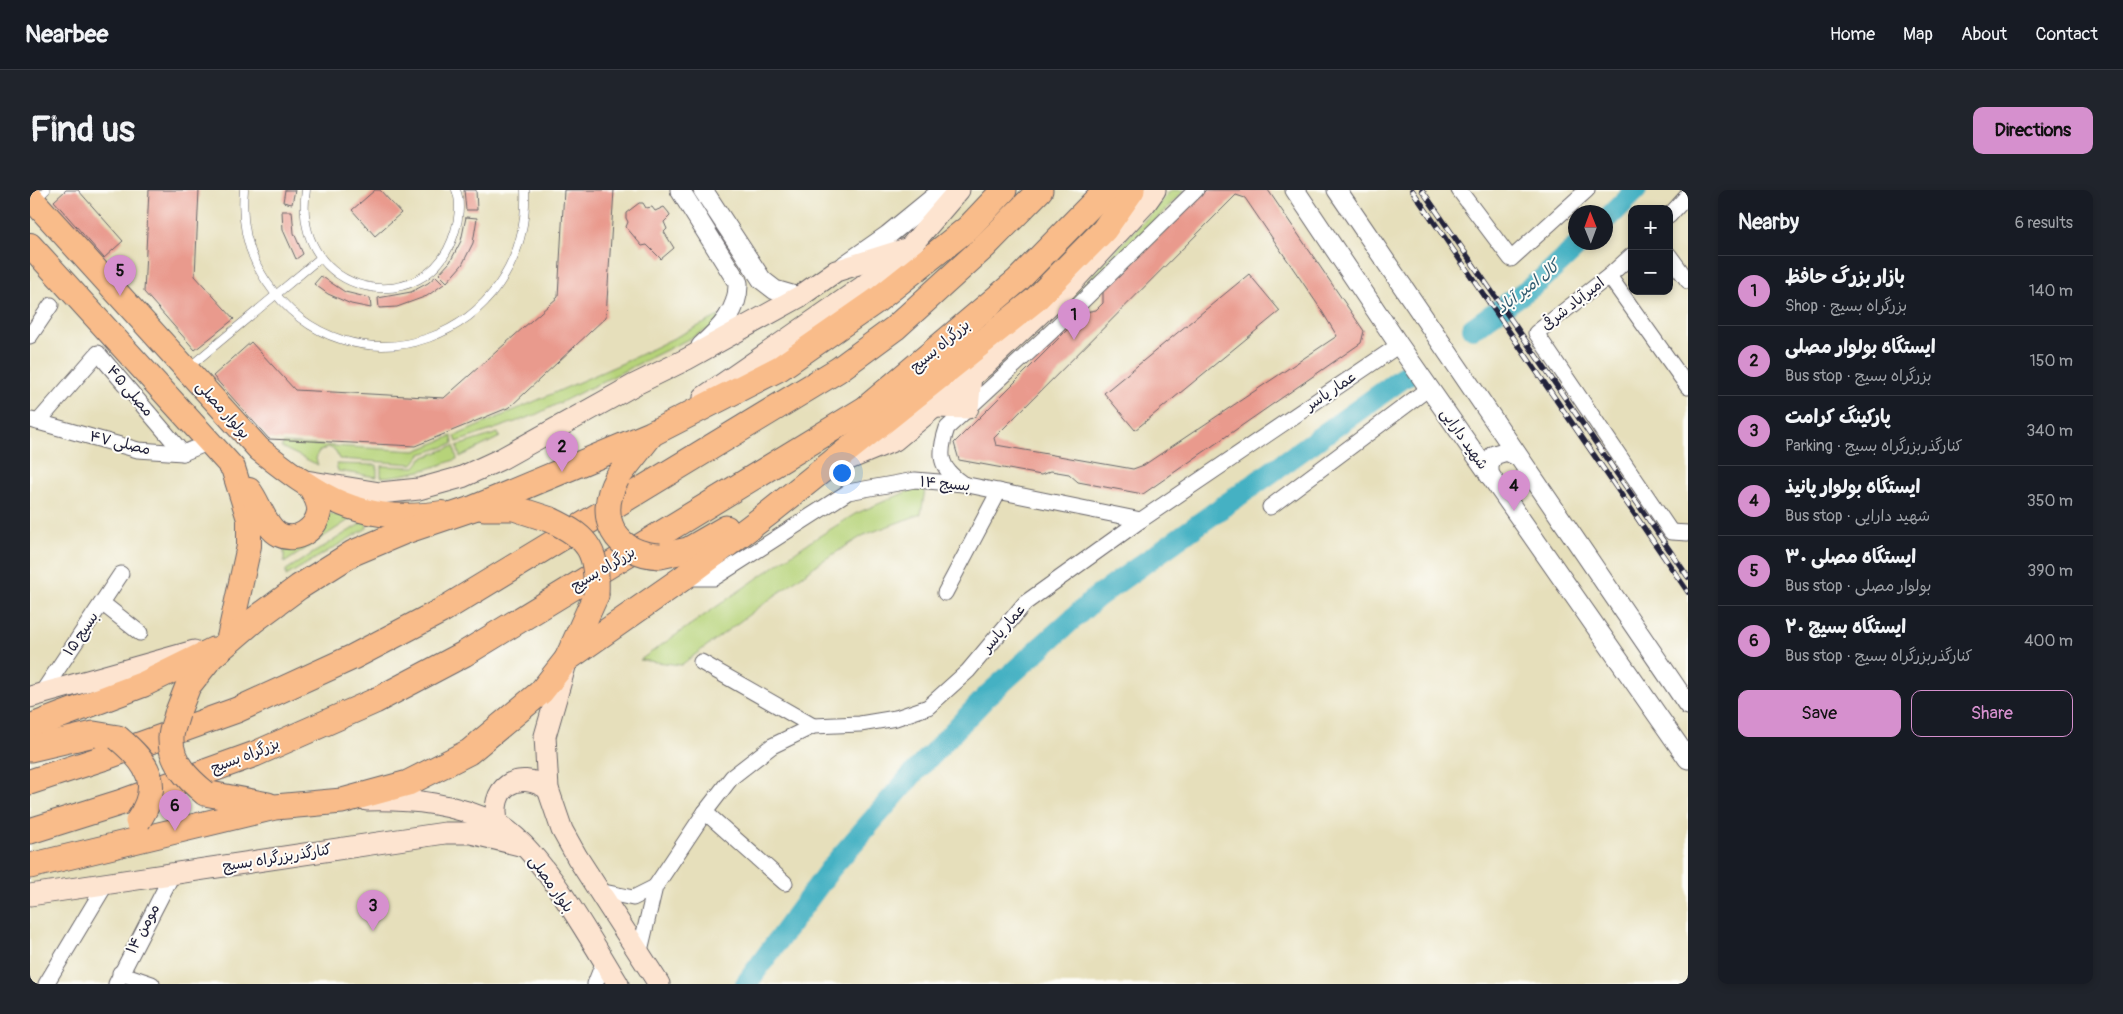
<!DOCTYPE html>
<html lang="en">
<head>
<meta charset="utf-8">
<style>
  :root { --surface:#171b24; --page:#20242c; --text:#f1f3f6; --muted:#9ea1a6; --line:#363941; --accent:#d690ce }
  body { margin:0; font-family:Pangolin,"Playpen Sans Arabic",sans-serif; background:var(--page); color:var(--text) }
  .controls { position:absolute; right:15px; top:15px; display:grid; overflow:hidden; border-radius:10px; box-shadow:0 2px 8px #0003 }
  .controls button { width:45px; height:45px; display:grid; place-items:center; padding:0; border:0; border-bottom:1px solid var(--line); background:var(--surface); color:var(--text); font:25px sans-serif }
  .compass { position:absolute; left:1538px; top:15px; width:45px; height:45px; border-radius:50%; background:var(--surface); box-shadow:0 2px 8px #0003; rotate:359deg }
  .you { position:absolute; left:811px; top:282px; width:18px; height:18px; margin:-12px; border:4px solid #fff; border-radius:50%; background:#1a73e8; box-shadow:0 0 0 8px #1a73e833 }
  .badge { display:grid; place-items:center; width:32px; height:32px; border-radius:50%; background:var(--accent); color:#111; font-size:16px; font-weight:700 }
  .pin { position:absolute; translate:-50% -41px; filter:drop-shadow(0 1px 2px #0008) }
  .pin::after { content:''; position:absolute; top:26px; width:18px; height:15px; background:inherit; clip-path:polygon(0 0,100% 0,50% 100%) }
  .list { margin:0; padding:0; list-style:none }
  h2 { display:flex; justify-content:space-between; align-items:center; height:65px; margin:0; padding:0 20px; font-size:21px }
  h2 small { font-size:16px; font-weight:400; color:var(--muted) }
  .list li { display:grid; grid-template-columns:32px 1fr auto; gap:15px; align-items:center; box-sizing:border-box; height:70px; padding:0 20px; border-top:1px solid var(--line) }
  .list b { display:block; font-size:19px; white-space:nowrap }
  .list p { margin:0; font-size:16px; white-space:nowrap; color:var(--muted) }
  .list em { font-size:16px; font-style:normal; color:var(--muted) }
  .actions { display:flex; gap:10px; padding:15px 20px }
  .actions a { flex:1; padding:11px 0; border:1px solid var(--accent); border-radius:10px; text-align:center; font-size:18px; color:var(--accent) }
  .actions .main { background:var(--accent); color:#111 }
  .map { position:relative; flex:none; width:1658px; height:794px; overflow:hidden; border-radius:10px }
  header { display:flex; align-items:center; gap:30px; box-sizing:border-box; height:70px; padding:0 25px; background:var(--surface); border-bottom:1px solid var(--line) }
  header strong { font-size:24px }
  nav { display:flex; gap:28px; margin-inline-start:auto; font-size:18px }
  .intro { display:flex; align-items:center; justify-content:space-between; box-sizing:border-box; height:120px; padding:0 30px }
  h1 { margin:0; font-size:35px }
  .button { padding:12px 22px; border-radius:10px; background:var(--accent); color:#111; font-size:18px; font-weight:700 }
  main { display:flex; gap:30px; padding:0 30px }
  aside { flex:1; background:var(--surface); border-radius:10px; box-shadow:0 2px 8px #0003 }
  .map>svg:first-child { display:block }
  .green { fill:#b6d379; stroke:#6c7a5a }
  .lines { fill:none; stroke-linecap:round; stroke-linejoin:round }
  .river { stroke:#45b1c3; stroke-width:22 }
  .building { fill:#e99a8d; fill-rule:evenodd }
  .service-casing { stroke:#676468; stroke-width:9 }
  .minor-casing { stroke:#676468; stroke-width:17 }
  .tertiary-casing { stroke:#676468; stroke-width:21 }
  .secondary-casing { stroke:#676468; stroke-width:23 }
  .primary-casing { stroke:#676468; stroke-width:26 }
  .trunk-casing { stroke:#676468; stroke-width:27 }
  .service { stroke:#fff; stroke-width:8 }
  .minor { stroke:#fff; stroke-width:15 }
  .tertiary { stroke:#fff; stroke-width:19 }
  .secondary { stroke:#fde4d0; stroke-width:21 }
  .primary { stroke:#f9bc8a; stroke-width:24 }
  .trunk { stroke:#f9bc8a; stroke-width:25 }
  .rail-casing { stroke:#22223b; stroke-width:5.5 }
  .rail { stroke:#fdfcf7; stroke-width:4; stroke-dasharray:11; stroke-linecap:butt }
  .trunk-bridge-casing { stroke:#676468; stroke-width:27; stroke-linecap:butt }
  .trunk-bridge { stroke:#f9bc8a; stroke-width:25 }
  .labels { text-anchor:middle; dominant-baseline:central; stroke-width:4; stroke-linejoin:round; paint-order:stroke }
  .street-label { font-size:15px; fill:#22223b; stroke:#fdfcf7 }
  .water-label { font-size:16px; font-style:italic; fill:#305b71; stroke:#fdfcf7 }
</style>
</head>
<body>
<header>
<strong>Nearbee</strong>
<nav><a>Home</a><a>Map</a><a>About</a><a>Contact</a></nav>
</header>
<div class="intro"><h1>Find us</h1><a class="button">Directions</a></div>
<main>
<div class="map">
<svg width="1658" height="794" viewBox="0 0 1658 794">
  <rect width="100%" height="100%" fill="#fdfcf7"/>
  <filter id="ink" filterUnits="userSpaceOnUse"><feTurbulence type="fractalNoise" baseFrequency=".02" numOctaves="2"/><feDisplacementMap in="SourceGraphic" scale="10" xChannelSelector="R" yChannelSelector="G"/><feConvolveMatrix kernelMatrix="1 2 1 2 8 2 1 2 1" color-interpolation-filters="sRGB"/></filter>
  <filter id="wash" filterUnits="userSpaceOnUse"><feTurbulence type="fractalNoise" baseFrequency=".0096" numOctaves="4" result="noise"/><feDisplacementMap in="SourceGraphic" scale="20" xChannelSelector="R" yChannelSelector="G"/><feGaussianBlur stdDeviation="1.12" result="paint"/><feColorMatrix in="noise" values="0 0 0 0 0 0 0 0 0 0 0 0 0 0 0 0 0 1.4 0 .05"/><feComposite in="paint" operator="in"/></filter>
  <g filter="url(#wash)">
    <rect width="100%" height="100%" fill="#e6dfbb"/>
    <g class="green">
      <path d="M 1141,0 L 1155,0 L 1038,119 L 1033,116 L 1130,14 Z"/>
      <path d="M 689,126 L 689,134 L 505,225 L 427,252 L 425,246 L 593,173 Z"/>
      <path d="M 468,243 L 470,247 L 430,267 L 427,256 Z"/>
      <path d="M 422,246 L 423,254 L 391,264 L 383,274 L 309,269 L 305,260 L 298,257 L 288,262 L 286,269 L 288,275 L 251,257 L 254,253 L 385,261 Z"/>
      <path d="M 424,256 L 427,269 C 403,278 377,286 351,287 L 351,276 L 385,277 L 392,268 Z"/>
      <path d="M 306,274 L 347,275 L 347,287 L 308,281 Z"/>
      <path d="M 883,299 L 895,300 L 891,324 L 834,345 L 789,373 L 651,475 L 610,470 L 775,355 L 825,324 Z"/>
      <path d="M 297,323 L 322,328 L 254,373 L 254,358 Z"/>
      <path d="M 330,330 L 336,330 L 337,338 L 256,386 L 256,380 L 330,334 Z"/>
    </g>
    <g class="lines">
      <g class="river">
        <path d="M 1576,30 L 1606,0"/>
        <path d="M 1443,138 L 1510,91 L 1552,52"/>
        <path d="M 716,794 L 801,678 L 881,586 L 958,505 L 1067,407 L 1377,185"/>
      </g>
    </g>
    <g id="blocks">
      <g class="building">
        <path d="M 36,0 L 48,0 L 93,51 L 74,68 L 24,11 Z"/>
        <path d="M 119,0 L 169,0 L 165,86 L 204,129 L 165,160 L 114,102 Z"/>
        <path d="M 255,0 L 265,0 L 262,14 L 253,12 Z"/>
        <path d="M 345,0 L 350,0 L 371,23 L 345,46 L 322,20 Z"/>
        <path d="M 434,0 L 446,0 L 447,20 L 436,20 Z"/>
        <path d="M 534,0 L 584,0 L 576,127 L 480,217 L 385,256 L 239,249 L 183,186 L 221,152 L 265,200 L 414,208 L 528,107 Z"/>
        <path d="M 1176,0 L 1238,0 L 1334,141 L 1331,153 L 1113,304 L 1048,292 L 1039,284 L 1021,281 L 1011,285 L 929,270 L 924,253 L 1055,122 L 1066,120 L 1073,113 L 1073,102 ZM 1206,5 L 1215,8 L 1290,118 L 1307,146 L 1114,275 L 1103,279 L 966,255 L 964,248 Z"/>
        <path d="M 609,13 L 613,13 L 616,18 L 622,17 L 625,21 L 634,17 L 639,23 L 640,26 L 634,32 L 637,39 L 634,42 L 644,58 L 631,69 L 617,55 L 612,56 L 596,37 L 598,32 L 596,28 L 596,23 Z"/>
        <path d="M 252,21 L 262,21 L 264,43 L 273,64 L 266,69 L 253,40 Z"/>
        <path d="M 436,27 L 447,28 L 443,53 L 432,75 L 417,92 L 409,84 L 420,72 L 431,51 Z"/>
        <path d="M 1219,84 L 1250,121 L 1105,240 L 1074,203 Z"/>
        <path d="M 291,86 L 315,102 L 340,108 L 341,118 L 321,114 L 298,104 L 284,94 Z"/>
        <path d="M 406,86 L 414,94 L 397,106 L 367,117 L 349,118 L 348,108 L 381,102 L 398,93 Z"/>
      </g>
    </g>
  </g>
  <g filter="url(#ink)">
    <use href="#blocks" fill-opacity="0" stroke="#676468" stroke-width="1"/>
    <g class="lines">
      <defs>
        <g id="service">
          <path d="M 214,0 C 211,32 218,64 236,91 C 318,214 501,150 495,0"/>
          <path d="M 276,0 C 260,106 398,136 425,41 C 429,29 431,12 426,0"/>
          <path d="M 6,10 L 16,0"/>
          <path d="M 158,178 L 290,68"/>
        </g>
        <g id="minor">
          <path d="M 1429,0 L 1481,69 L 1557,0"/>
          <path d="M 1639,26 L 1658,5"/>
          <path d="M 1602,65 L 1579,86 L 1506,143 L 1641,342 L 1658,343"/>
          <path d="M 1639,65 L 1658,91"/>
          <path d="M 1579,86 L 1658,197"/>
          <path d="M 0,146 L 21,115"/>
          <path d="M 1,230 L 108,260 L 153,263 L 180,252"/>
          <path d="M 8,232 L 68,163 L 153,263"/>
          <path d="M 933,294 C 909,278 908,265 917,238 L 1022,141 L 1166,0"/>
          <path d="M 1240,317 L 1399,198"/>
          <path d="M 655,388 L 684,388 L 818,302 L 885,290 L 933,294 L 1111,330"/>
          <path d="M 915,403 L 969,301"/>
          <path d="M 72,413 L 110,443"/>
          <path d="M 671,472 L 783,536"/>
          <path d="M 11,504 L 91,384"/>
          <path d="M 675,622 L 755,693"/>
          <path d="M 569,701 L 603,708 L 625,697"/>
          <path d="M 609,765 L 625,697 L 675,622 L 702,587 L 742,556 L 783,536 L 830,534 L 866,528 L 898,517 L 938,481 L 995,413 L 1111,330 L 1369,155"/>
          <path d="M 90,783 L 122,794"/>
          <path d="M 16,794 L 76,694"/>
          <path d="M 86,794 L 142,685"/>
          <path d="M 565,794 L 574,771"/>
        </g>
        <g id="tertiary">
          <path d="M 650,0 L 708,93 C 709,120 690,139 671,156"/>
          <path d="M 673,0 L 732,90 L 745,100 L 769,107"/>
          <path d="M 1265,0 L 1369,155 L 1658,569"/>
          <path d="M 1307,0 L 1658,515"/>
          <path d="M 815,75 L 858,45 L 913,0"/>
          <path d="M 1459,285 L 1459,274 L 1464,265 L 1477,261 L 1487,266"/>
        </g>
        <g id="secondary">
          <path d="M 674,207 L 831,98 L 871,65"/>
          <path d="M 905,217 L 938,218 L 941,186"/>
          <path d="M 809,273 L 865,250 L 954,176 L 1036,99 L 1115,14 L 1125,0"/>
          <path d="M 276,291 L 350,303 L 389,299 L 432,287 L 471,269 L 604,195 L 657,169 L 769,107 L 806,81 L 879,58 L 929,0"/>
          <path d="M 536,473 L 515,546 L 518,599 L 532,640 L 547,667 L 629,794"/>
          <path d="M 0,507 L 164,461"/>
          <path d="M 337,610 C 382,609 425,613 467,634 C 509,655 562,752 588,794"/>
          <path d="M 468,635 C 458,598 487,578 518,599"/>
          <path d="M 0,705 L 415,643 L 441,643 L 494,656"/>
        </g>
        <g id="primary">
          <path d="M 0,7 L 229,259 C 291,308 329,335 412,323"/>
          <path d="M 0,55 L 203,278 L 219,329 L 219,356 L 198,452"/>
          <path d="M 219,300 C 229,312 235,338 250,345 C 267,353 286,339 289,322 C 290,314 286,307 282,300"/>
        </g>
        <g id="trunk">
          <path d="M 587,288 L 620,246"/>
          <path d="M 454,318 L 484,318 L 521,330"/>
          <path d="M 630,366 L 658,360 L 696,338"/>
          <path d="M 537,469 L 653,388 L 739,323 L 1005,110 L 1074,40 L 1102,0"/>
          <path d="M 147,524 L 158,496 L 181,467 L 223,431 L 269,397 L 323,363 L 373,342 L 444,318 L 621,244 L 750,178 L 846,111 L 938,38 L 974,0"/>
          <path d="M 0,537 L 114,494 L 183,460"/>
          <path d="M 0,559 L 64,544 L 88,548"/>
          <path d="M 0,592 L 73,568 L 207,520 L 323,467 L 411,421 L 808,180 L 865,138 L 955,56 L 1010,0"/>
          <path d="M 175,603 L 238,615"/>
          <path d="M 0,641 L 89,613 L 225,564 L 345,511 L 434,464 L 835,219 L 988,90 L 1076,0"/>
          <path d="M 0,676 L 245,617 L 312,611 L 378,593 L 439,562 L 511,502 L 537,469 L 566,405"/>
        </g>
      </defs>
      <use href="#service" class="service-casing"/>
      <use href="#minor" class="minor-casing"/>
      <use href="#tertiary" class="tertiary-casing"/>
      <use href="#secondary" class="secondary-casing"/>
      <use href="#primary" class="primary-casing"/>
      <use href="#trunk" class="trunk-casing"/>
      <use href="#service" class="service"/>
      <use href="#minor" class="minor"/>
      <use href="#tertiary" class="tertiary"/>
      <use href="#secondary" class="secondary"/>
      <use href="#primary" class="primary"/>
      <use href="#trunk" class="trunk"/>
      <defs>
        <g id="rail">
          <path d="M 1382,0 L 1658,402"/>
          <path d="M 1392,0 L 1658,387"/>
        </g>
      </defs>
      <use href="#rail" class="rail-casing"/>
      <use href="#rail" class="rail"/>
      <defs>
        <g id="trunk-bridge">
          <path d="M 587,288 C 565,328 585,364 630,366"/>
          <path d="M 521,330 C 560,348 568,363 566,405"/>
          <path d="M 147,524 C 145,532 141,540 141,548 C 140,572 158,589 175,603"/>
          <path d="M 88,548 C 118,573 133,594 108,631"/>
        </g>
      </defs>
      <use href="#trunk-bridge" class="trunk-bridge-casing"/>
      <use href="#trunk-bridge" class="trunk-bridge"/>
    </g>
  </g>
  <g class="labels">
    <g class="street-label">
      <text transform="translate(1543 114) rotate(-38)">امیرآباد شرقی</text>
      <text transform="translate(910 156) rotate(-40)">بزرگراه بسیج</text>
      <text transform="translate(100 201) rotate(49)">مصلی ۴۵</text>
      <text transform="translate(1301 201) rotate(-34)">عمار یاسر</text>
      <text transform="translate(193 220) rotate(48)">بولوار مصلی</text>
      <text transform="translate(1434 249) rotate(55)">شهید دارایی</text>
      <text transform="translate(90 253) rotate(13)">مصلی ۴۷</text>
      <text transform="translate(915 294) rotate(5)">بسیج ۱۴</text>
      <text transform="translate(573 379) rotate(-31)">بزرگراه بسیج</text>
      <text transform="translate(974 438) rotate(-49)">عمار یاسر</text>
      <text transform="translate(51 444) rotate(-56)">بسیج ۱۵</text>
      <text transform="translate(215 566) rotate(-21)">بزرگراه بسیج</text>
      <text transform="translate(247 668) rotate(-9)">کنارگذربزرگراه بسیج</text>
      <text transform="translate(521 694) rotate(55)">بلوار مصلی</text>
      <text transform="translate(113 739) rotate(-62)">مومن ۱۴</text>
    </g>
    <g class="water-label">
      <text transform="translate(1498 97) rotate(-38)">کال امیر آباد</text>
    </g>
  </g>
</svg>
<div class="controls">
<button>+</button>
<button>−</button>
</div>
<svg class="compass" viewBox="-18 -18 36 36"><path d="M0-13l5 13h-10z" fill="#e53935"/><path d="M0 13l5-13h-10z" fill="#9ea1a6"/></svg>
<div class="you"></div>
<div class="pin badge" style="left:1044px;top:150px">1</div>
<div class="pin badge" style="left:532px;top:282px">2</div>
<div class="pin badge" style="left:343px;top:741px">3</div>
<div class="pin badge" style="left:1484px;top:321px">4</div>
<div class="pin badge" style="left:90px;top:106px">5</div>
<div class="pin badge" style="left:145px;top:641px">6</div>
</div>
<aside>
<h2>Nearby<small>6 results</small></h2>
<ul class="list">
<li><span class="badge">1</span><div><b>بازار بزرگ حافظ</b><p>Shop · بزرگراه بسیج</p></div><em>140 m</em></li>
<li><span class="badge">2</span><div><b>ایستگاه بولوار مصلی</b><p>Bus stop · بزرگراه بسیج</p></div><em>150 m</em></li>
<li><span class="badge">3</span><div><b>پارکینگ کرامت</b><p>Parking · کنارگذربزرگراه بسیج</p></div><em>340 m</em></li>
<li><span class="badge">4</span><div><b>ایستگاه بولوار پانیذ</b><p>Bus stop · شهید دارایی</p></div><em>350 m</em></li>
<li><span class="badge">5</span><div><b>ایستگاه مصلی ۳۰</b><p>Bus stop · بولوار مصلی</p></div><em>390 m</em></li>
<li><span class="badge">6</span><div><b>ایستگاه بسیج ۲۰</b><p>Bus stop · کنارگذربزرگراه بسیج</p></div><em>400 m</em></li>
</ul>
<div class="actions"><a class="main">Save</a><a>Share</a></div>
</aside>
</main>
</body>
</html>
